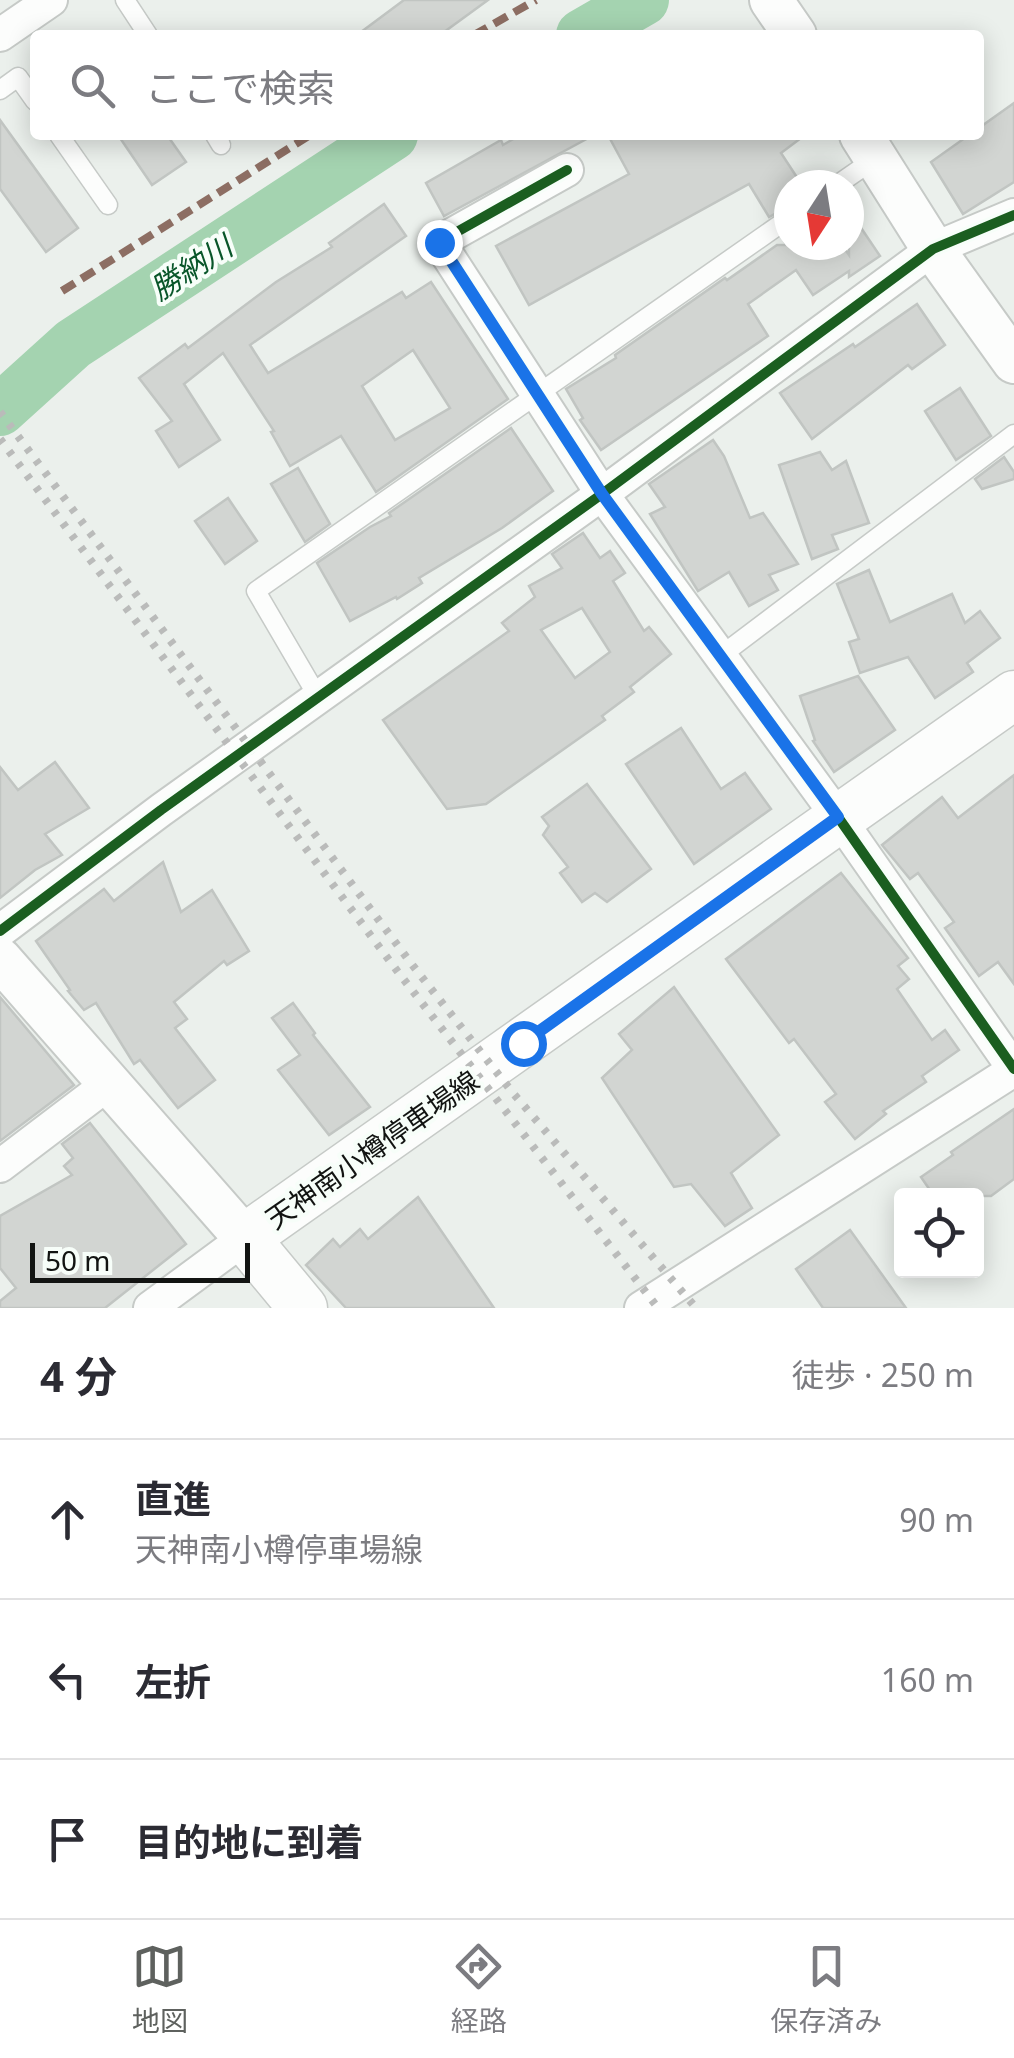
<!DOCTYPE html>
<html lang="ja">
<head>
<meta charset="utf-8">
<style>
  :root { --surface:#fff; --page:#f2f2f3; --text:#2b2b33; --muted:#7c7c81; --line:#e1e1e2; --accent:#5e615e }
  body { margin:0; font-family:"Noto Sans","Noto Sans JP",sans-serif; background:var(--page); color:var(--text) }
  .controls { position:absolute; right:30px; bottom:30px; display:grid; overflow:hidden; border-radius:10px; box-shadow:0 5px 25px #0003 }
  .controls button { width:90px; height:90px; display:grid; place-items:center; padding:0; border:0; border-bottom:2px solid var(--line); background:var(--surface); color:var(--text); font:50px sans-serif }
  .compass { position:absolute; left:774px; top:170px; width:90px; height:90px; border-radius:50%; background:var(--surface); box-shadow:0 5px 25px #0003; rotate:192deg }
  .scale { position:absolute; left:30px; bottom:25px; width:220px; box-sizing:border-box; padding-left:10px; border:5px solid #121412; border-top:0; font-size:28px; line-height:35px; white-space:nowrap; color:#121412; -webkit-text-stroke:8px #f7fef9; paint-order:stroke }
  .stop { position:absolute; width:30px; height:30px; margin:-22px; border:8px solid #1a73e8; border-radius:50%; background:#fff }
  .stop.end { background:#1a73e8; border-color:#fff; box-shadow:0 2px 10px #0008 }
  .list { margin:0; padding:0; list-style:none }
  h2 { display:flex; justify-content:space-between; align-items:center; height:130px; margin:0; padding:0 40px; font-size:42px }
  h2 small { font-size:32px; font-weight:400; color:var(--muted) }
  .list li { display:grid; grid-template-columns:65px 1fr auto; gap:30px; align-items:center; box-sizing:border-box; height:160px; padding:0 40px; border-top:2px solid var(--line) }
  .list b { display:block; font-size:38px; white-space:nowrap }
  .list p { margin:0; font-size:32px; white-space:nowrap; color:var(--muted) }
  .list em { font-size:32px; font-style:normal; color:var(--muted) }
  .icon { flex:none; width:55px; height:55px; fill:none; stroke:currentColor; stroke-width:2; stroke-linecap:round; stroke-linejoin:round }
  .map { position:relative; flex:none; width:1014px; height:1308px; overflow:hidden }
  .search { position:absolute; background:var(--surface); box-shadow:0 5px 25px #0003; left:30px; right:30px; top:30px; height:110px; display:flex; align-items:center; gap:25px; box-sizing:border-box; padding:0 35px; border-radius:10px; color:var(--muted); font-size:38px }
  .sheet { height:610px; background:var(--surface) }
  nav { display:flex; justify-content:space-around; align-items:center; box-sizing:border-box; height:140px; border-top:2px solid var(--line); background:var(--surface); font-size:28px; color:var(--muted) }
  nav a { display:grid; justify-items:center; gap:5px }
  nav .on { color:var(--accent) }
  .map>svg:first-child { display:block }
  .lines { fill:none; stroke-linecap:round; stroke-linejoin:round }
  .river { stroke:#a4d3b0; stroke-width:52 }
  .building { fill:#d2d5d2; stroke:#c1c5c2; stroke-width:2.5; fill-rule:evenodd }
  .service-casing { stroke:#c6cac7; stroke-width:21 }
  .minor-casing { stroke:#c6cac7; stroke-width:36 }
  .tertiary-casing { stroke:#c6cac7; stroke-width:46 }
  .secondary-casing { stroke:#c6cac7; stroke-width:51 }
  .service { stroke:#fcfdfc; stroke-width:18 }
  .minor { stroke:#fcfdfc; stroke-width:32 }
  .tertiary { stroke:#fcfdfc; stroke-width:42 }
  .secondary { stroke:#fcfdfc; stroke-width:48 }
  .rail { stroke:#babbba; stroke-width:8; stroke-dasharray:5 10; stroke-linecap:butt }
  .quiet { stroke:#8d6e63; stroke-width:8; stroke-dasharray:15 8; stroke-linecap:butt }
  .cycleway-casing { stroke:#f7fef9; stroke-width:16 }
  .cycleway { stroke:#1b5e20; stroke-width:10 }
  .route { stroke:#1a73e8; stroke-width:12 }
  .labels { text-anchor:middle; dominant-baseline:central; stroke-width:8; stroke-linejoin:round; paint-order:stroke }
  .street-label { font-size:28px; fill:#121412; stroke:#f7fef9 }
  .water-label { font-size:30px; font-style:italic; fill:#085629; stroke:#f7fef9 }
</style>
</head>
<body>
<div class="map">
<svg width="1014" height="1308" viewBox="0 0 1014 1308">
  <rect width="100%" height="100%" fill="#ebf0ec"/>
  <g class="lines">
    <g class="river">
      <path d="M 582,35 L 643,0"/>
      <path d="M 0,410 L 73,344 L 392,135"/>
    </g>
  </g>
  <g class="building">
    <path d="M 404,0 L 488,0 L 440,35 L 357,35 Z"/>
    <path d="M 1014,103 L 1014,182 L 963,214 L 931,162 L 969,135 L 979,135 L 979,128 Z"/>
    <path d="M 0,120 L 78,228 L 46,252 L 0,189 Z"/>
    <path d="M 118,135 L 167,135 L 186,162 L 152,185 Z"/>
    <path d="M 520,135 L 594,135 L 444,216 L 426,183 L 501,140 L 503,145 Z"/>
    <path d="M 608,135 L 805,135 L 781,153 L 802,185 L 789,185 L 789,206 L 769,217 L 749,184 L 529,305 L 496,246 L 629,174 Z"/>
    <path d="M 384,204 L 406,236 L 250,345 L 268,373 L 402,292 L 406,298 L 431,282 L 508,399 L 376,492 L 341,436 L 290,466 L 271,432 L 274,431 L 223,353 L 184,384 L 220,440 L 179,467 L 156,431 L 172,421 L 139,378 L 185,344 L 188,348 L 276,282 L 332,247 L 329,243 ZM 413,350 L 450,408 L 395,440 L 362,386 Z"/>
    <path d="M 849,210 L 880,256 L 849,277 L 849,271 L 813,295 L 796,270 L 748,304 L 768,336 L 601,450 L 580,420 L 583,418 L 566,389 L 616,358 L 615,355 L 725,278 L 727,280 L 777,245 L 787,245 L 782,238 L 789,233 L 789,245 L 842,245 L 849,255 Z"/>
    <path d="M 917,304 L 945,345 L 912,369 L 908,365 L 812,439 L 780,393 L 853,344 L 855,347 Z"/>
    <path d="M 960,388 L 991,436 L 956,460 L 925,411 Z"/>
    <path d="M 511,428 L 553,491 L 502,528 L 419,578 L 422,583 L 397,599 L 396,597 L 350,621 L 317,563 L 370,527 L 391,516 L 389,513 Z"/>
    <path d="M 713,440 L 724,456 L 750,518 L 763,513 L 798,564 L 769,575 L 778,590 L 749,606 L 729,572 L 698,591 L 650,514 L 665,507 L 649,484 Z"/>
    <path d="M 820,452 L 832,470 L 846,461 L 869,523 L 832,535 L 838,549 L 812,559 L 779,465 Z"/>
    <path d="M 1004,457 L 1014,472 L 1014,479 L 982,489 L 975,479 Z"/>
    <path d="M 298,468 L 330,524 L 305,542 L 271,484 Z"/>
    <path d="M 228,498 L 257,541 L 225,564 L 195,521 Z"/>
    <path d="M 583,533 L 600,558 L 610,551 L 625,573 L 613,581 L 644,631 L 649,627 L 671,654 L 630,687 L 634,692 L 602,716 L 605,720 L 486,804 L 447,809 L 383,720 L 509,631 L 502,623 L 535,597 L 529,586 L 562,568 L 552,554 ZM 582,608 L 610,652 L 575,678 L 541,630 Z"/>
    <path d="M 869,570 L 890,622 L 952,594 L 965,623 L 980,611 L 1000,638 L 967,663 L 973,672 L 935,698 L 908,657 L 860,673 L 849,642 L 859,639 L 837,584 Z"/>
    <path d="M 858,676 L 895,730 L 834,772 L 813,741 L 815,740 L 800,696 Z"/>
    <path d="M 681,728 L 721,789 L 745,773 L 771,809 L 694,864 L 626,764 Z"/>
    <path d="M 55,762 L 89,808 L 45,834 L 62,855 L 35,870 L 0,898 L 0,767 L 18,790 Z"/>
    <path d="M 1014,775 L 1014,984 L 998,962 L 979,976 L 945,928 L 954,922 L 918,873 L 910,879 L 882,845 L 942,797 L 958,818 Z"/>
    <path d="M 587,784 L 651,869 L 607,902 L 595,893 L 582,902 L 560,873 L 568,867 L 543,835 L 549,826 L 542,817 Z"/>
    <path d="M 163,862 L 181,912 L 212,890 L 249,951 L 227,965 L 224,961 L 174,1002 L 187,1019 L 175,1028 L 215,1080 L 178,1108 L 140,1060 L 134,1064 L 96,1003 L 84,1010 L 68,991 L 70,990 L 36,941 L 104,889 L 114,901 Z"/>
    <path d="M 841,873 L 908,958 L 898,966 L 909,979 L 897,989 L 932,1040 L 945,1030 L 959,1050 L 922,1076 L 926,1082 L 883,1111 L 886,1114 L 855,1139 L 825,1102 L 836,1094 L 794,1039 L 789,1043 L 726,959 Z"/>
    <path d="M 674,987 L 779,1135 L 731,1173 L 752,1208 L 725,1226 L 691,1184 L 674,1187 L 602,1078 L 632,1050 L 619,1034 Z"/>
    <path d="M 0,997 L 74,1085 L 0,1141 Z"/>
    <path d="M 293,1003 L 315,1033 L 313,1035 L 370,1107 L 329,1135 L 278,1070 L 300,1055 L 272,1018 Z"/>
    <path d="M 1014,1109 L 1014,1179 L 991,1196 L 934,1196 L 921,1177 L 953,1155 L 951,1152 Z"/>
    <path d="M 90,1123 L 186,1244 L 105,1308 L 0,1308 L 0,1301 L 16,1288 L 0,1268 L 0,1216 L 72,1175 L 64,1166 L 73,1158 L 62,1144 Z"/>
    <path d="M 418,1197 L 494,1308 L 346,1308 L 306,1265 L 333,1239 L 340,1247 L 360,1229 L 368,1239 Z"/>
    <path d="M 850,1230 L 906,1308 L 823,1308 L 796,1269 Z"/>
  </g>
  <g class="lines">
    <defs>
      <g id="service">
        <path d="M 125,0 L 148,35"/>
        <path d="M 0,90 L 18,77 L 35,101"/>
        <path d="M 59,135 L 108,205"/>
        <path d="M 215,135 L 221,145"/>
        <path d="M 837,185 L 876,158"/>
        <path d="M 719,657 L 1014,434"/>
        <path d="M 318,697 L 256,591 L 789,218"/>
      </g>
      <g id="minor">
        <path d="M 0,35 L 51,0"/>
        <path d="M 567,170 L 439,242 L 602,494 L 838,817 L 1014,1069"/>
        <path d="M 0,931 L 161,810 L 602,494 L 933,249 L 1014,215"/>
        <path d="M 0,1166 L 108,1084"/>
        <path d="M 150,1308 L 245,1238"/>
        <path d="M 641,1308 L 1014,1070"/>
      </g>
      <g id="tertiary">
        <path d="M 771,0 L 795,35"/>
        <path d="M 861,135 L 933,249 L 1014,362"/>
        <path d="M 0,959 L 245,1238"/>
      </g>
      <path id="secondary" d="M 303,1308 L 245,1238 L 1014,695"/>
    </defs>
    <use href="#service" class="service-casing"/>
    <use href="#minor" class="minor-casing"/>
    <use href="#tertiary" class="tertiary-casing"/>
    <use href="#secondary" class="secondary-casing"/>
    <use href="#service" class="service"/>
    <use href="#minor" class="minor"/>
    <use href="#tertiary" class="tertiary"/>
    <use href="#secondary" class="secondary"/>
    <g class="rail">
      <path d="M 0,412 L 410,962 L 513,1093 L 696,1308"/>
      <path d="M 0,439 L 398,972 L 658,1308"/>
    </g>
    <g class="quiet">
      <path d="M 474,35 L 536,0"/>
      <path d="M 62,291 L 310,135"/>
    </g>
    <defs>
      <g id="cycleway">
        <path d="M 567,170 L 439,242 L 602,494 L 838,817 L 1014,1069"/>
        <path d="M 0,931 L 161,810 L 602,494 L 933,249 L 1014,215"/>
      </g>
    </defs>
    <use href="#cycleway" class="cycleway-casing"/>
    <use href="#cycleway" class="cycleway"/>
  </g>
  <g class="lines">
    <path class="route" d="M 439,242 L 602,494 L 838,817 L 523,1043"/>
  </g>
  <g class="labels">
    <g class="street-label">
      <text transform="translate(372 1149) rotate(-35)">天神南小樽停車場線</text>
    </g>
    <g class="water-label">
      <text transform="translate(191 267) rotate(-33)">勝納川</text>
    </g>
  </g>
</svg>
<div class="controls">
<button><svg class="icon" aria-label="locate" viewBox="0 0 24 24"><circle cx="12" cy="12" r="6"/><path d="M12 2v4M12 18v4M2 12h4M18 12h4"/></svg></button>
</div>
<svg class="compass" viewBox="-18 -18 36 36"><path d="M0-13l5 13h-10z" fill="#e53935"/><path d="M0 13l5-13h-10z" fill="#7c7c81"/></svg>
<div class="scale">50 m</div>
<div class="stop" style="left:523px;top:1043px"></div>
<div class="stop end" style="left:439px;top:242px"></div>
<div class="search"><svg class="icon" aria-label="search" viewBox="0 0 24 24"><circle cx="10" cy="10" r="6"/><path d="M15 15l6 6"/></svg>ここで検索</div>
</div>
<section class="sheet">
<h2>4 分<small>徒歩 · 250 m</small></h2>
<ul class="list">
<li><svg class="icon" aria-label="ahead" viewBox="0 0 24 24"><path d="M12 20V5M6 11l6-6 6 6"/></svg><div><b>直進</b><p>天神南小樽停車場線</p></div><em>90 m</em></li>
<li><svg class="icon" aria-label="left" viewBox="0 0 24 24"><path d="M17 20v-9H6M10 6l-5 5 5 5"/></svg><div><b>左折</b></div><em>160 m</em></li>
<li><svg class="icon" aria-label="arrive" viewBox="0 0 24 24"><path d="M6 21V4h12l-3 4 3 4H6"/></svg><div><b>目的地に到着</b></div></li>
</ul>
</section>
<nav>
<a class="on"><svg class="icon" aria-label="map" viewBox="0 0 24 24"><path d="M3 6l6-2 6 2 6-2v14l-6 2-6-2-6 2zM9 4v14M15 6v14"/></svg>地図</a>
<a><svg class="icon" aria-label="directions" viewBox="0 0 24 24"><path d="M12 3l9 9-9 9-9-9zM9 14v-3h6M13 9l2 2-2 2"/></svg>経路</a>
<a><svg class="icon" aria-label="saved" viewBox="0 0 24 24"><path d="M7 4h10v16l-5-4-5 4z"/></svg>保存済み</a>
</nav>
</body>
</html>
